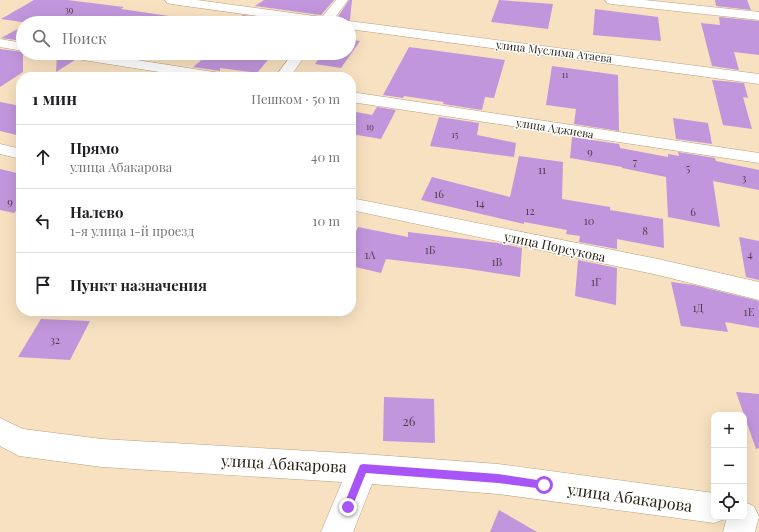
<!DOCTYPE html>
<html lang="ru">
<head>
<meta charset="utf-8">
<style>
  :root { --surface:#fff; --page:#f6f6f6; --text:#202124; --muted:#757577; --line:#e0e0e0 }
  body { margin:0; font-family:"Playfair Display",serif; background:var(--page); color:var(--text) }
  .controls { position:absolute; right:12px; bottom:12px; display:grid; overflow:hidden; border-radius:8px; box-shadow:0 4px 16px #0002 }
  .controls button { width:36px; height:36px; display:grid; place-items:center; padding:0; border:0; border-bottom:1px solid var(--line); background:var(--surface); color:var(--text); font:20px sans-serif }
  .stop { position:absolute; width:12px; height:12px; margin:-9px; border:3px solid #a855f7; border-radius:50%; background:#fff }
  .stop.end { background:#a855f7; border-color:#fff; box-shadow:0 1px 4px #0008 }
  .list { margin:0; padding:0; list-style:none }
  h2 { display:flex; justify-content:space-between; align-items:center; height:52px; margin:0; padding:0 16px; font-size:17px }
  h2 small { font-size:13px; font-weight:400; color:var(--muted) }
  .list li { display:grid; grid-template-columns:26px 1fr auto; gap:12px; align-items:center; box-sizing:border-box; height:64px; padding:0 16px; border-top:1px solid var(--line) }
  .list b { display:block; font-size:15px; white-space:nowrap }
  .list p { margin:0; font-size:13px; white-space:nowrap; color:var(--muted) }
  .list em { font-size:13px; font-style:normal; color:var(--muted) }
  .icon { flex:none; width:22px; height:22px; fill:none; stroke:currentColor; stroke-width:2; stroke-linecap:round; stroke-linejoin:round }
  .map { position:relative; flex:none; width:759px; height:532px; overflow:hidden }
  .search { position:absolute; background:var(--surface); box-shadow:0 4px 16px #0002; left:16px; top:16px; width:340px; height:44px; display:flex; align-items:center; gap:10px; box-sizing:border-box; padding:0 14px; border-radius:22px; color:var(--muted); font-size:15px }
  .panel { position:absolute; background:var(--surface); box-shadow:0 4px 16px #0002; left:16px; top:72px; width:340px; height:244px; border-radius:16px }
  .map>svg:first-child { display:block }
  .building { fill:#c296dc }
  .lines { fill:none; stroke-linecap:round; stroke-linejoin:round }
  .street-casing { stroke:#b5a081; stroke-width:1 }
  .street { fill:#fff; fill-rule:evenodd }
  .route { fill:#a855f7 }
  .labels { text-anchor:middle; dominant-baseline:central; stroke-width:3; stroke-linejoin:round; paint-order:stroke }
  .far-number-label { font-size:9px; fill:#503f47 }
  .far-street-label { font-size:11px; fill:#2a2215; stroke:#fff }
  .number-label { font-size:11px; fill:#503f47 }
  .street-label { font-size:13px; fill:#2a2215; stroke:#fff }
  .near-number-label { font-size:13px; fill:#503f47 }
  .near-street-label { font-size:16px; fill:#2a2215; stroke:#fff }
</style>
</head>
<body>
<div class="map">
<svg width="759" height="532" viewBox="0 0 759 532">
  <rect width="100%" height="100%" fill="#f7e1c0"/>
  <g class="building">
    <path d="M 34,0 L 67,0 L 124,7 L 121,9 L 176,17 L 168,23 L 29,23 L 1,19 Z"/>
    <path d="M 264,0 L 334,0 L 321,15 L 255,6 Z"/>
    <path d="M 349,0 L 352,0 L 350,20 L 342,23 L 341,20 L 337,18 Z"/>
    <path d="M 499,0 L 553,4 L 548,29 L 491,22 Z"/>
    <path d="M 715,0 L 747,0 L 751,10 L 716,6 Z"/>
    <path d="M 595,9 L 658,17 L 661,41 L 593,35 Z"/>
    <path d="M 243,15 L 297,23 L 233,23 Z"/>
    <path d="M 719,17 L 759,21 L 759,55 L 734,52 L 739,70 L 712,66 L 701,23 L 720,25 Z"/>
    <path d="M 23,26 L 23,41 L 1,38 Z"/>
    <path d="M 349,39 L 360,41 L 341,68 L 315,64 L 323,53 L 349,53 Z"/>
    <path d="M 409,47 L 505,60 L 494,98 L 485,97 L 482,110 L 443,104 L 444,102 L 404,96 L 403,98 L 383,95 Z"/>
    <path d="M 0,49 L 23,52 L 23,72 L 0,87 Z"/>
    <path d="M 210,53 L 259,53 L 272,55 L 257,73 L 220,68 L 220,71 L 193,67 Z"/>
    <path d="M 57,56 L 59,57 L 75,60 L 56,72 Z"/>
    <path d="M 552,66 L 618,75 L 619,131 L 574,124 L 576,109 L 546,105 Z"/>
    <path d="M 712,80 L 744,83 L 748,98 L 743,97 L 752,129 L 723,125 Z"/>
    <path d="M 0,102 L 21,106 L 21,136 L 0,131 Z"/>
    <path d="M 377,107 L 396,110 L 381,139 L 351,134 L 351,111 L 372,115 Z"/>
    <path d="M 439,117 L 479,123 L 477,135 L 516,143 L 514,157 L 430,146 Z"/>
    <path d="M 673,118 L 708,123 L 712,144 L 676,139 Z"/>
    <path d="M 572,137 L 619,144 L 620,148 L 668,157 L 668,154 L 679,156 L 678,152 L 715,158 L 716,161 L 759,170 L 759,190 L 713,181 L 720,227 L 668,217 L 666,177 L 622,168 L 622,167 L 570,158 Z"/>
    <path d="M 519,156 L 563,162 L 562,199 L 610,207 L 610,210 L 663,219 L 664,248 L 617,239 L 617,249 L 579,242 L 580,236 L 566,234 L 567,230 L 524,222 L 524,224 L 421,200 L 432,177 L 510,197 Z"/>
    <path d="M 0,169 L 21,174 L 21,206 L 14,213 L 0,210 Z"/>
    <path d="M 358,227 L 408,237 L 408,232 L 498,243 L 522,248 L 520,277 L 469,269 L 386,259 L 381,273 L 351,266 L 351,242 Z"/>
    <path d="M 739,237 L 759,241 L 759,280 L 746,277 Z"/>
    <path d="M 578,260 L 617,268 L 616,305 L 575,296 Z"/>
    <path d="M 671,282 L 694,285 L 759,301 L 759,328 L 725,322 L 728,332 L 681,326 Z"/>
    <path d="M 41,319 L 90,321 L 70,360 L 18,357 Z"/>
    <path d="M 736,392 L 759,394 L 759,448 L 756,449 Z"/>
    <path d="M 384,397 L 434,399 L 435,443 L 383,441 Z"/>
    <path d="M 499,510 L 537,532 L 490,532 Z"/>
  </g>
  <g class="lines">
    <defs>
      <g id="street">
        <path d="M 165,0 L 197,0 L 322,17 L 336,0 L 348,0 L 334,19 L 340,20 L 341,23 L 308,23 L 171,4 L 167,3 Z"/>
        <path d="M 605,0 L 645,0 L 759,12 L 759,20 L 611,4 L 607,3 Z"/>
        <path d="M 349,21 L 759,74 L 759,84 L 349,29 L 349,23 L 344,23 Z"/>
        <path d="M 0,39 L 23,43 L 23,51 L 0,47 Z"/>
        <path d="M 57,53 L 92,53 L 220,73 L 225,74 L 227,77 L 191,77 L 64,57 L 59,56 Z"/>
        <path d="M 293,53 L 307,53 L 290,77 L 275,77 Z"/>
        <path d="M 351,92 L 759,153 L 759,163 L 351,102 Z"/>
        <path d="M 0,144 L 21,149 L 21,159 L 0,154 Z"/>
        <path d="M 351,198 L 658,259 L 759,282 L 759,300 L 658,275 L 351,210 Z"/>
        <path d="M 0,418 L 23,429 L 102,439 L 363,454 L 498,464 L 714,493 L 714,517 L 726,517 L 725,519 L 714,523 L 498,494 L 372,484 L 353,532 L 321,532 L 342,482 L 102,467 L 19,456 L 0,446 Z"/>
        <path d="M 744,502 L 754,506 L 759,517 L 755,532 L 723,532 L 727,517 L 744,517 Z"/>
      </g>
    </defs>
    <use href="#street" class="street-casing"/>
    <use href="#street" class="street"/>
  </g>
  <path class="route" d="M 363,464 L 498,474 L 544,481 L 547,482 L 548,485 L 547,488 L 544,489 L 498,483 L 366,473 L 351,510 L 348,511 L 345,510 L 343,507 L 360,465 Z"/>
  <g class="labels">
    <g class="far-number-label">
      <text x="69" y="9">39</text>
      <text x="565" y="74">11</text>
      <text x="370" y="126">19</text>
      <text x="455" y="134">15</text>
    </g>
    <g class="far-street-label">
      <text transform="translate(554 51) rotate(7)">улица Муслима Атаева</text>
      <text transform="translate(555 128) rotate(9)">улица Аджиева</text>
    </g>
    <g class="number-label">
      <text x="590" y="151">9</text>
      <text x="635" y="161">7</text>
      <text x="688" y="167">5</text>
      <text x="542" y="169">11</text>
      <text x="744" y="177">3</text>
      <text x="439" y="193">16</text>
      <text x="10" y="201">9</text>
      <text x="480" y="202">14</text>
      <text x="530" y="210">12</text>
      <text x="693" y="211">6</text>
      <text x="589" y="220">10</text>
      <text x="645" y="230">8</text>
      <text x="430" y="249">1Б</text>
      <text x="750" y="253">4</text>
      <text x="370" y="254">1А</text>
      <text x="497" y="261">1В</text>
      <text x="596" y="281">1Г</text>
      <text x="698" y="307">1Д</text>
      <text x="749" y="311">1Е</text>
      <text x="55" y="339">32</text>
    </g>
    <g class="street-label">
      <text transform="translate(555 246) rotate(12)">улица Порсукова</text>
    </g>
    <g class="near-number-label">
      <text x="409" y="420">26</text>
    </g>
    <g class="near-street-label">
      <text transform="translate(284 463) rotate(3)">улица Абакарова</text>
      <text transform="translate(630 497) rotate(8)">улица Абакарова</text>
    </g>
  </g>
</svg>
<div class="controls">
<button>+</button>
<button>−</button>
<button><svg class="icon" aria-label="locate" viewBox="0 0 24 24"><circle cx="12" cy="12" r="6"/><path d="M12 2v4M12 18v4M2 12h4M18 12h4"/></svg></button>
</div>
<div class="stop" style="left:544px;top:485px"></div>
<div class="stop end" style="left:348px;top:507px"></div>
<div class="search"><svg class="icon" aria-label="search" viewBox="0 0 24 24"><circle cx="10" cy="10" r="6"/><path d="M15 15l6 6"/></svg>Поиск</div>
<section class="panel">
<h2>1 мин<small>Пешком · 50 m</small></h2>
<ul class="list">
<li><svg class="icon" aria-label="ahead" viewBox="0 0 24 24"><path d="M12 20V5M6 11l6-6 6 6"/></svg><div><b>Прямо</b><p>улица Абакарова</p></div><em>40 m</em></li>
<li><svg class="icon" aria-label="left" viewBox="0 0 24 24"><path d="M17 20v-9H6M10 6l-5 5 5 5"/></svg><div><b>Налево</b><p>1-я улица 1-й проезд</p></div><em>10 m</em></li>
<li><svg class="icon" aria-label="arrive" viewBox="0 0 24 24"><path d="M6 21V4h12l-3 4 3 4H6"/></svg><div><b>Пункт назначения</b></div></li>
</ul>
</section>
</div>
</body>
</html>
